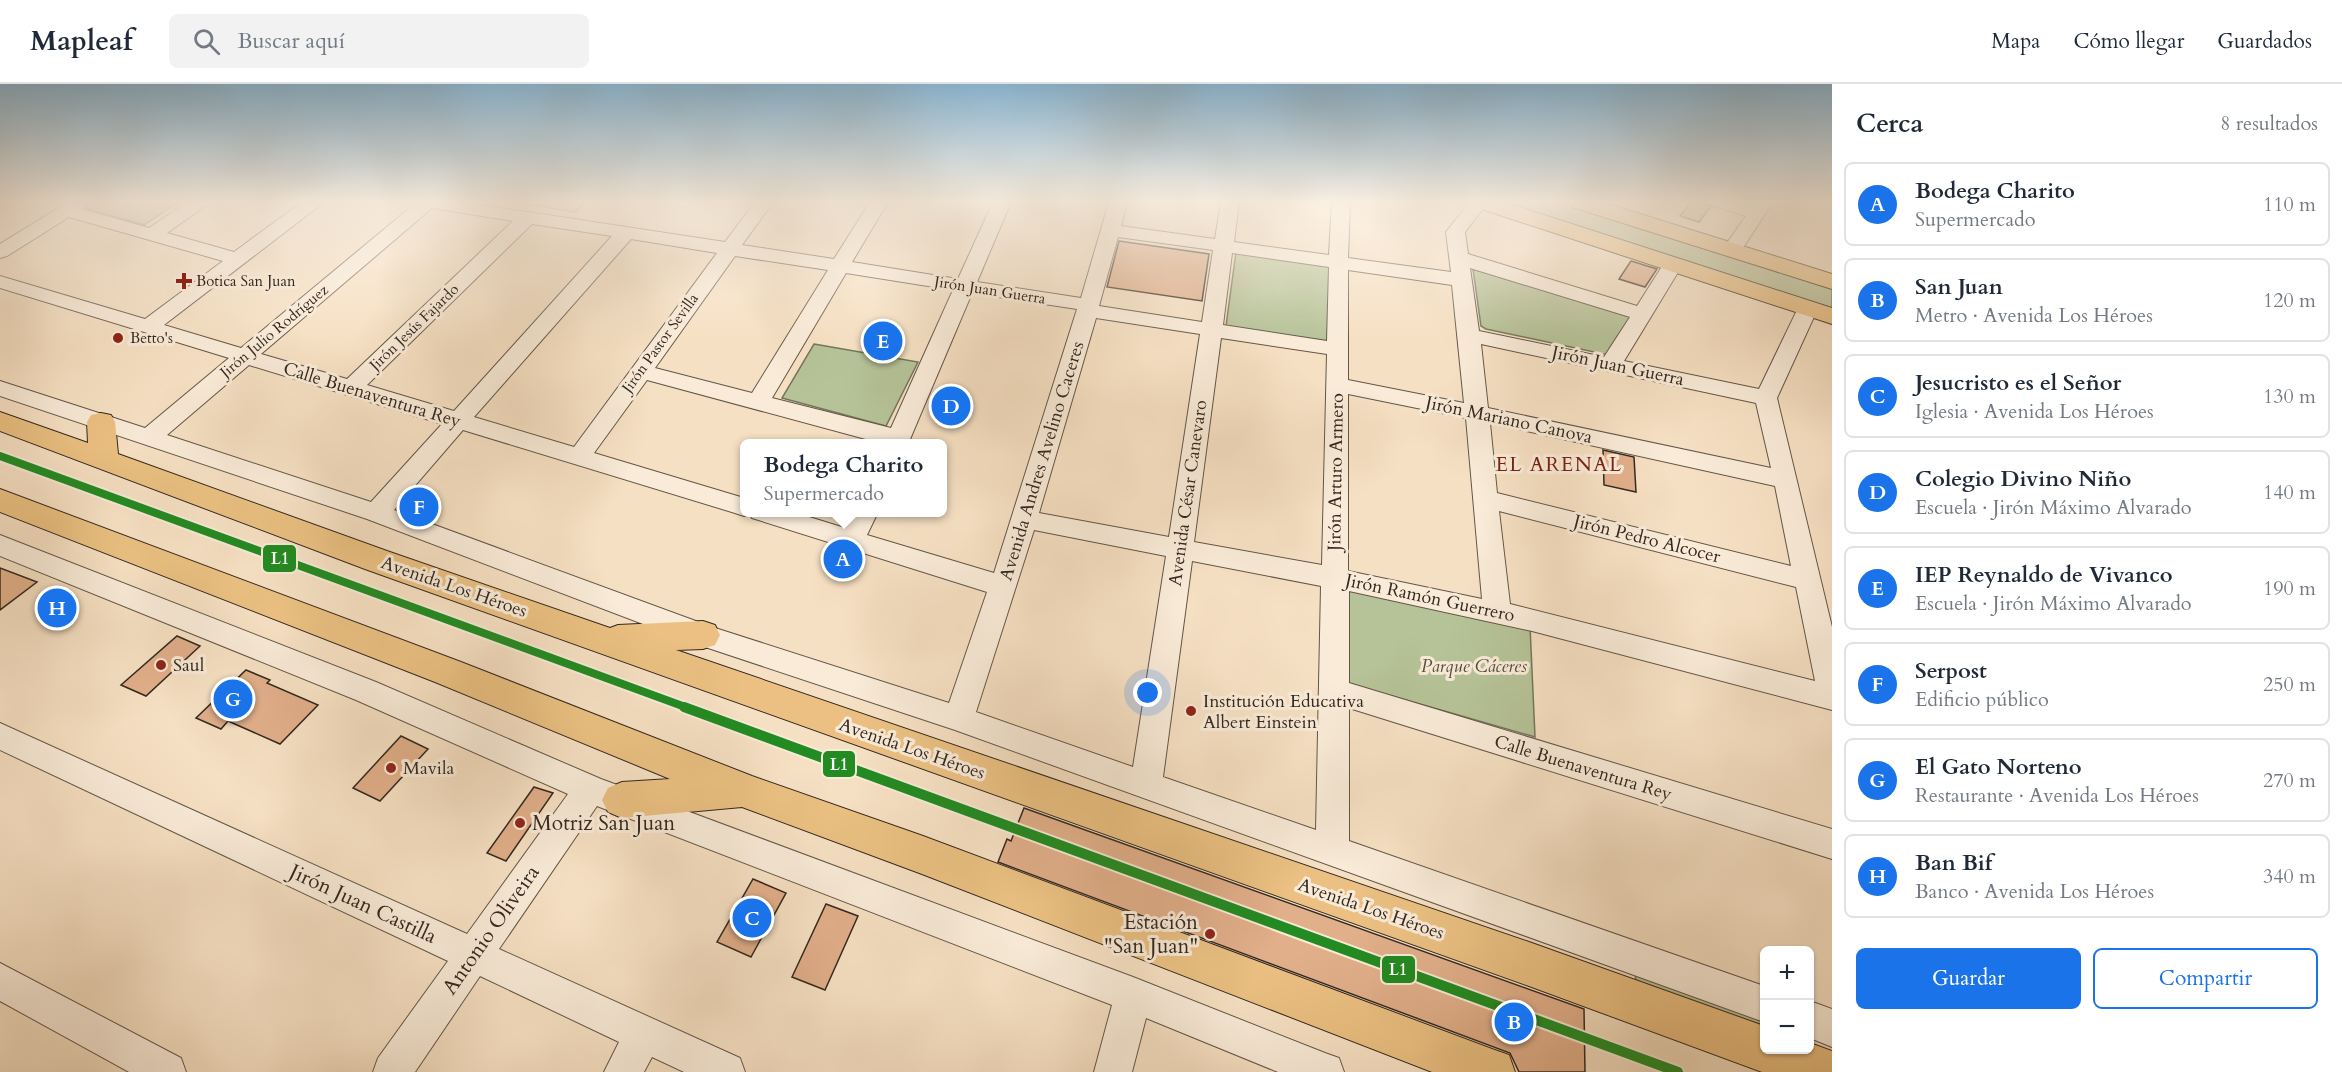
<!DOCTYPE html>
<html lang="es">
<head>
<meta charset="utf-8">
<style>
  :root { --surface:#fff; --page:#f2f2f3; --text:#1f2937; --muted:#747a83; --line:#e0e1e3; --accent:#1a73e8 }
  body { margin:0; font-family:Cardo,serif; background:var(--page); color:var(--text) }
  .controls { position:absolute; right:18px; bottom:18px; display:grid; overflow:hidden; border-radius:9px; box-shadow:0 2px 4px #0004 }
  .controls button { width:54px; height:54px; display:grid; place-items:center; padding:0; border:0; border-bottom:2px solid var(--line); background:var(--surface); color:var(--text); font:30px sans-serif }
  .you { position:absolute; left:1148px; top:609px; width:21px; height:21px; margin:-15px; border:4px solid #fff; border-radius:50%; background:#1a73e8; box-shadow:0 0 0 9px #1a73e833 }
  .badge { display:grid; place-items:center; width:39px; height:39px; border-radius:50%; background:var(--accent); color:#fff; font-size:20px; font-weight:700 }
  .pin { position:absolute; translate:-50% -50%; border:3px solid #fff; box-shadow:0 2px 6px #0006 }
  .popup { position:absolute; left:740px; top:355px; width:207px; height:78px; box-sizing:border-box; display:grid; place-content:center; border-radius:9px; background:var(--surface); filter:drop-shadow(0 2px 4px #0005); font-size:20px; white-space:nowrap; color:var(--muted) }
  .popup b { font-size:22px; color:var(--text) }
  .popup::after { content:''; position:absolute; left:50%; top:100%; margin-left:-12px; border:12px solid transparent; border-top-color:var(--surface) }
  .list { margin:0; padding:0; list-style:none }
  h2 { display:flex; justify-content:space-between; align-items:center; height:78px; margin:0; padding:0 24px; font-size:26px }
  h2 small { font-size:20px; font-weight:400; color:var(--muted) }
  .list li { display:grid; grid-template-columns:39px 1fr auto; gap:18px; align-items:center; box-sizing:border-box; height:84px; margin:0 12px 12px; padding:0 12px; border:2px solid var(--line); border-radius:9px }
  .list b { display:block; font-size:22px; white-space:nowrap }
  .list p { margin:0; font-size:20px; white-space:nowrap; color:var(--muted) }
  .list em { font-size:20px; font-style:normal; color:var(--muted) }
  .actions { display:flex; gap:12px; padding:18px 24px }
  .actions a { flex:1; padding:14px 0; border:2px solid var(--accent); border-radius:9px; text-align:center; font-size:21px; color:var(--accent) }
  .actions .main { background:var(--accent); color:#fff }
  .icon { flex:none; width:33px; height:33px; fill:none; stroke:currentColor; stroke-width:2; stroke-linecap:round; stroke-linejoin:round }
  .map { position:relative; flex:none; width:1832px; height:988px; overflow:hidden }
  header { display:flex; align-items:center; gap:36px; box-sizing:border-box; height:84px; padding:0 30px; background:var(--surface); border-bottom:2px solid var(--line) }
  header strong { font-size:28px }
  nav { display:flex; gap:33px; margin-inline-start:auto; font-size:21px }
  .search { width:420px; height:54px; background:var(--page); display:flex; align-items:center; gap:15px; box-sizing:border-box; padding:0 21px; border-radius:9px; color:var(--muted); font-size:22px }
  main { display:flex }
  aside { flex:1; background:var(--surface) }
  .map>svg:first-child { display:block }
  .green { fill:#b6c398; stroke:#74765c; stroke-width:1.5 }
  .building { fill:#e1af8a; stroke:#32281f; stroke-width:1.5 }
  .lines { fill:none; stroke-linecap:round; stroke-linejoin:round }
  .minor-casing { stroke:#635648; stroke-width:2 }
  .major-casing { stroke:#32281f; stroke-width:2 }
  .minor { fill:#f9ebd8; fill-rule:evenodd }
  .major { fill:#ebc082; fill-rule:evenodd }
  .metro-1-far1-casing { stroke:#f9ebd8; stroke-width:12 }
  .metro-1-casing { stroke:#f9ebd8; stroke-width:14 }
  .metro-1-far1 { stroke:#228b22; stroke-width:8 }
  .metro-1 { stroke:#228b22; stroke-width:10 }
  .poi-dot { fill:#8f2418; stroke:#f9ebd8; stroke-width:2 }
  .labels { text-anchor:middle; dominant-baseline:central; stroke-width:6; stroke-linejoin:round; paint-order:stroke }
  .far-poi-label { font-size:15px; fill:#32281f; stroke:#f9ebd8; text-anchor:start }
  .far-street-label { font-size:15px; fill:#32281f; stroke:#f9ebd8 }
  .street-label { font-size:18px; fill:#32281f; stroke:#f9ebd8 }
  .poi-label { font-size:18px; fill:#32281f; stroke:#f9ebd8; text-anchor:start }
  .park-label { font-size:18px; font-style:italic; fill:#534f3d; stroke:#f9ebd8 }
  .neighbourhood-label { font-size:20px; letter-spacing:1.5px; fill:#7a1f14; stroke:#f9ebd8 }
  .near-poi-label { font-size:21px; fill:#32281f; stroke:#f9ebd8; text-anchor:start }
  .near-street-label { font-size:21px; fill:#32281f; stroke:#f9ebd8 }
  .line-badge { stroke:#f9ebd8; stroke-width:2 }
  .badge-label { font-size:16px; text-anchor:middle; font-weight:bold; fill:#fff }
</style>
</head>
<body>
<header>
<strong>Mapleaf</strong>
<div class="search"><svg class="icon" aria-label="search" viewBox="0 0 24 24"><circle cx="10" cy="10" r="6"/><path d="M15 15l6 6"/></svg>Buscar aquí</div>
<nav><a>Mapa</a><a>Cómo llegar</a><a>Guardados</a></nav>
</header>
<main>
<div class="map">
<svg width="1832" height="988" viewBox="0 0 1832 988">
  <rect width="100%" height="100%" fill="#f6e0c3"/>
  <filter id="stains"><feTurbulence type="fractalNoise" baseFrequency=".00333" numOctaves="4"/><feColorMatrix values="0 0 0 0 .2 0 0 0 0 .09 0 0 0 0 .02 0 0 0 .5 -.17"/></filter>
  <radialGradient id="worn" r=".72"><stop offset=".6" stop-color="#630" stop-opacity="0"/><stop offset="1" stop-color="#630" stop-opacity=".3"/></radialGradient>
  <g class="green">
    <path d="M 87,118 L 179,118 L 144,141 L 79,123 Z"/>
    <path d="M 514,118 L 585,118 L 575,128 Z"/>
    <path d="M 1497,118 L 1569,118 L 1832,200 L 1832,227 Z"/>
    <path d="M 1236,168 L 1331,182 L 1330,258 L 1226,242 Z"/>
    <path d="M 1473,185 L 1631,233 L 1608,271 L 1486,245 L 1481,242 Z"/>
    <path d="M 814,260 L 918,278 L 886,342 L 782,314 Z"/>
    <path d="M 1349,503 L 1530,542 L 1535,653 L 1347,599 Z"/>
    <path d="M 1635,884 L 1764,931 L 1764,952 L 1636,905 Z"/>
  </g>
  <g class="building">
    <path d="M 1692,118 L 1711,122 L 1699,138 L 1680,132 Z"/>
    <path d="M 1119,157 L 1209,170 L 1202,217 L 1107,203 Z"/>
    <path d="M 1631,177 L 1657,185 L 1645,203 L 1619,195 Z"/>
    <path d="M 1603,366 L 1634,373 L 1636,408 L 1604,401 Z"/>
    <path d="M 0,484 L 37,498 L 0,526 Z"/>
    <path d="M 177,552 L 200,562 L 146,612 L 121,601 Z"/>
    <path d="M 246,586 L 270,596 L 267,599 L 318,621 L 280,660 L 228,637 L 221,645 L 196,634 Z"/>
    <path d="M 401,652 L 428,665 L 380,717 L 353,704 Z"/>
    <path d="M 534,703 L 553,709 L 506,777 L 487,769 Z"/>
    <path d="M 1024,724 L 1584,925 L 1585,988 L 1519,988 L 1510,969 L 998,778 L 1007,755 L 1011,757 Z"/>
    <path d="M 753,795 L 786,809 L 751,873 L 717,858 Z"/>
    <path d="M 826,820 L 858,832 L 825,906 L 792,893 Z"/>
  </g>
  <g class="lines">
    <defs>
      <g id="minor">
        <path d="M 68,118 L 89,118 L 82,125 L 149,144 L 187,118 L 208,118 L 205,122 L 167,149 L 234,168 L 302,118 L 322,118 L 319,122 L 164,241 L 241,264 L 417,118 L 461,118 L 725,158 L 755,118 L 773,118 L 742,161 L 834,175 L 870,118 L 888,118 L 852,178 L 958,195 L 993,118 L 1011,118 L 977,198 L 1081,214 L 1109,118 L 1127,118 L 1121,142 L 1215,155 L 1221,118 L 1239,118 L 1234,158 L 1329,171 L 1332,118 L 1350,118 L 1348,174 L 1451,188 L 1446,148 L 1470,118 L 1488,118 L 1465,148 L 1468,170 L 1637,222 L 1666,176 L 1680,176 L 1683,180 L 1624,277 L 1759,305 L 1798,224 L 1801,220 L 1808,218 L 1815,220 L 1818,224 L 1777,314 L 1832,543 L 1832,626 L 1532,547 L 1349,507 L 1349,599 L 1832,745 L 1832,775 L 1349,624 L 1349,757 L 1764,902 L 1764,938 L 955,646 L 693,559 L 367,435 L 0,312 L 0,297 L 145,344 L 229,274 L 0,204 L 0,192 L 145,235 L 223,177 L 69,133 L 7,172 L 0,174 L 0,160 ZM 432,124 L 513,137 L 347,295 L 261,270 ZM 532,140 L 612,152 L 454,327 L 367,301 ZM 1118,153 L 1213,166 L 1202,238 L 1099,222 ZM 631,155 L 717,169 L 574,363 L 474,333 ZM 1232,169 L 1329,183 L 1327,257 L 1223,241 ZM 735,172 L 828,186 L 752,309 L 655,284 ZM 1470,184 L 1630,233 L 1604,273 L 1479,247 ZM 1348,186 L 1452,201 L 1464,319 L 1348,296 ZM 846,189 L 953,206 L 891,344 L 772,314 ZM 972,209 L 1077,225 L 994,489 L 867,451 L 878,428 L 852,428 L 845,444 L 793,428 L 744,428 L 744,414 L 594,369 L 647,296 L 884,360 L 908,360 ZM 1096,234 L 1200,250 L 1169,453 L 1039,429 ZM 1221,254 L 1327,270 L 1322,481 L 1194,458 ZM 1481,260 L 1756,319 L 1771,384 L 1488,324 ZM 249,281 L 442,340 L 371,418 L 167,351 ZM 1348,310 L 1466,334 L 1482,515 L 1348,487 ZM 1490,339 L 1775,402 L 1791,482 L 1497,409 ZM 463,346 L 735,429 L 744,432 L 750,430 L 752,434 L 987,508 L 949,619 L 712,543 L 394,426 ZM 1499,427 L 1796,503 L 1815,597 L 1510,520 ZM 1034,446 L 1166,472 L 1133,683 L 976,628 ZM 1192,477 L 1321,502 L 1316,746 L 1163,693 Z"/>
        <path d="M 1711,118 L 1738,118 L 1752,122 L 1755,118 L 1773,118 L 1739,170 L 1725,170 L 1722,166 L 1746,132 L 1714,122 Z"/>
        <path d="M 0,451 L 376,598 L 601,695 L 1133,893 L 1325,969 L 1339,974 L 1344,988 L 1278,988 L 1146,934 L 1132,988 L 1094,988 L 1112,921 L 597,722 L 499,865 L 740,974 L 745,988 L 684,988 L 652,973 L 644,988 L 604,988 L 619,958 L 480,892 L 415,988 L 373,988 L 378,974 L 448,877 L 0,666 L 0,639 L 467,850 L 568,710 L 356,616 L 0,472 Z"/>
        <path d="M 0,879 L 181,974 L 186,988 L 129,988 L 0,917 Z"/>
        <path d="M 1810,917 L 1832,925 L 1832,963 L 1810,954 Z"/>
      </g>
      <g id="major">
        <path d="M 1472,118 L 1504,118 L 1832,224 L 1832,240 L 1475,123 Z"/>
        <path d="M 1569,118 L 1602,118 L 1832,190 L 1832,205 L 1572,123 Z"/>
        <path d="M 0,328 L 88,359 L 87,338 L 91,331 L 101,329 L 111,331 L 115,338 L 118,370 L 387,467 L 610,544 L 618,541 L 703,537 L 715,541 L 720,551 L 715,561 L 703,565 L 676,566 L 1529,858 L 1764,942 L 1764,966 L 1810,966 L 1810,959 L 1832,967 L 1832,988 L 1762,988 L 1529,902 L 365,485 L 0,347 Z"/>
        <path d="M 0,405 L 461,578 L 752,692 L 923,752 L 1492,965 L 1509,971 L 1515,988 L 1432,988 L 922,790 L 742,723 L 622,734 L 608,728 L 602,716 L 608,704 L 622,698 L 670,695 L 435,598 L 0,428 Z"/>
      </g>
    </defs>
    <use href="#minor" class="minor-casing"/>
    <use href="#major" class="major-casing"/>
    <use href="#minor" class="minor"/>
    <use href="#major" class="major"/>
    <defs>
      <path id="metro-1-far1" d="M 0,372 L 688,624"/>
      <path id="metro-1" d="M 684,623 L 1678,988"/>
    </defs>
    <use href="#metro-1-far1" class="metro-1-far1-casing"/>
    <use href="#metro-1" class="metro-1-casing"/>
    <use href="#metro-1-far1" class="metro-1-far1"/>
    <use href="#metro-1" class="metro-1"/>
  </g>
  <linearGradient id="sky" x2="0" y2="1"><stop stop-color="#8ab7d5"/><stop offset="0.46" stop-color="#fbf1e4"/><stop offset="1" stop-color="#fbf1e4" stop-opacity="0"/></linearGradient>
  <rect width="1832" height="256" fill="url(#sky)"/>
  <g class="poi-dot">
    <path d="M181 188h6v6h6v6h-6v6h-6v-6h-6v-6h6z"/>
    <circle cx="118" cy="254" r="6"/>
    <circle cx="161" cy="581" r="6"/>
    <circle cx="1191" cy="627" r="6"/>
    <circle cx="391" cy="684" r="6"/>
    <circle cx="520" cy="739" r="6"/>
    <circle cx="1210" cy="850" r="6"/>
  </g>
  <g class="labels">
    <g class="far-poi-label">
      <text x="196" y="197">Botica San Juan</text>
      <text x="130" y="254">Betto's</text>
    </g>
    <g class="far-street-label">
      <text transform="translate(990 206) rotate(9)">Jirón Juan Guerra</text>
      <text transform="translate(414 243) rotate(-44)">Jirón Jesús Fajardo</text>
      <text transform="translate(274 247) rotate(-40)">Jirón Julio Rodríguez</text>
      <text transform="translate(660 259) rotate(-54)">Jirón Pastor Sevilla</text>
    </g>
    <g class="street-label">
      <text transform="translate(1618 282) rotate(12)">Jirón Juan Guerra</text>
      <text transform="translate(372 311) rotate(17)">Calle Buenaventura Rey</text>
      <text transform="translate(1509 336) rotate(12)">Jirón Mariano Canova</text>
      <text transform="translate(1042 377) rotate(-73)">Avenida Andres Avelino Caceres</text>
      <text transform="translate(1336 388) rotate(-89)">Jirón Arturo Armero</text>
      <text transform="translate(1188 409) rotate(-82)">Avenida César Canevaro</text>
      <text transform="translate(1647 455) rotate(14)">Jirón Pedro Alcocer</text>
      <text transform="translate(454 503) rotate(19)">Avenida Los Héroes</text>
      <text transform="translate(1430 514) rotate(12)">Jirón Ramón Guerrero</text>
      <text transform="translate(912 665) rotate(19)">Avenida Los Héroes</text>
      <text transform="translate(1583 684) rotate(17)">Calle Buenaventura Rey</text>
      <text transform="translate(1371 825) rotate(19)">Avenida Los Héroes</text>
    </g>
    <g class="poi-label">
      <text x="173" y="581">Saul</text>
      <text x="1203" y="617">Institución Educativa<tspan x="1203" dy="21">Albert Einstein</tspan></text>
      <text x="403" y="684">Mavila</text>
    </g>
    <g class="park-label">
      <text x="1474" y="582">Parque Cáceres</text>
    </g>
    <g class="neighbourhood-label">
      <text x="1559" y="380">EL ARENAL</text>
    </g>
    <g class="near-poi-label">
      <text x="532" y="739">Motriz San Juan</text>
      <text x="1198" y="838" text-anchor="end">Estación<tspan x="1198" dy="24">"San Juan"</tspan></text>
    </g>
    <g class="near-street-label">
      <text transform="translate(363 820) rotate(25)">Jirón Juan Castilla</text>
      <text transform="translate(491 846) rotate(-55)">Antonio Oliveira</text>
    </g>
  </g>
  <g class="line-badge">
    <rect x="262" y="460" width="35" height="29" rx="6" fill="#228b22"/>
    <rect x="822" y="666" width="34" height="28" rx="6" fill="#228b22"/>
    <rect x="1381" y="871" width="35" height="29" rx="6" fill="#228b22"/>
  </g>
  <g class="badge-label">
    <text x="280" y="480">L1</text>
    <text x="839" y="686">L1</text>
    <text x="1398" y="891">L1</text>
  </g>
  <rect width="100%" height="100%" filter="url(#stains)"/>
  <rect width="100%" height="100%" fill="url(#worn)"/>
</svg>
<div class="controls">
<button>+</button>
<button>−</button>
</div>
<div class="you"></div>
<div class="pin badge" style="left:843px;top:475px">A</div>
<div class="popup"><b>Bodega Charito</b>Supermercado</div>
<div class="pin badge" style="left:1514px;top:938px">B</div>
<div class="pin badge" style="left:752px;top:834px">C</div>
<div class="pin badge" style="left:951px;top:322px">D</div>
<div class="pin badge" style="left:883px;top:257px">E</div>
<div class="pin badge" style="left:419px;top:423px">F</div>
<div class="pin badge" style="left:233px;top:615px">G</div>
<div class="pin badge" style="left:57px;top:524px">H</div>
</div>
<aside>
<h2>Cerca<small>8 resultados</small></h2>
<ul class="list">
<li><span class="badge">A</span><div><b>Bodega Charito</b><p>Supermercado</p></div><em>110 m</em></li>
<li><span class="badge">B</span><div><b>San Juan</b><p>Metro · Avenida Los Héroes</p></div><em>120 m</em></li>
<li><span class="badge">C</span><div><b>Jesucristo es el Señor</b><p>Iglesia · Avenida Los Héroes</p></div><em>130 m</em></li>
<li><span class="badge">D</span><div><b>Colegio Divino Niño</b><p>Escuela · Jirón Máximo Alvarado</p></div><em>140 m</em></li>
<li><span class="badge">E</span><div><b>IEP Reynaldo de Vivanco</b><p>Escuela · Jirón Máximo Alvarado</p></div><em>190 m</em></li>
<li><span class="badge">F</span><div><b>Serpost</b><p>Edificio público</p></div><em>250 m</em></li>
<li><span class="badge">G</span><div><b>El Gato Norteno</b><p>Restaurante · Avenida Los Héroes</p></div><em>270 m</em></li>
<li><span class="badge">H</span><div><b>Ban Bif</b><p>Banco · Avenida Los Héroes</p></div><em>340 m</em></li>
</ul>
<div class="actions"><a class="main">Guardar</a><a>Compartir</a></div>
</aside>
</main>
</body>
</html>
